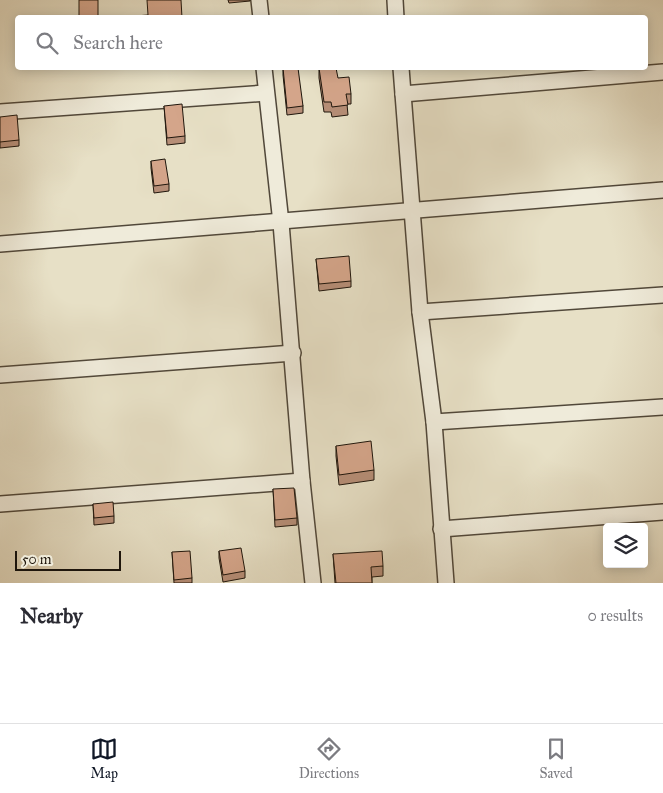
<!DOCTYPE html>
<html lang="en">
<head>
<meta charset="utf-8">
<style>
  :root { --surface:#fff; --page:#f2f2f3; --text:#2b2b33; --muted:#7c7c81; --line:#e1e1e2; --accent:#111827 }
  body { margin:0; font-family:"IM FELL Great Primer",serif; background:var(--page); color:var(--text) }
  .controls { position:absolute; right:15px; bottom:15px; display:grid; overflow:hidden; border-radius:5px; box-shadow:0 2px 12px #0003 }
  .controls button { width:45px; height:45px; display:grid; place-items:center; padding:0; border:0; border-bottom:1px solid var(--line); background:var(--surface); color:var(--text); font:25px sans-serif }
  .scale { position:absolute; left:15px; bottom:12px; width:106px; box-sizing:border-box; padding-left:5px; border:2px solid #1f160c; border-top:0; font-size:14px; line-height:18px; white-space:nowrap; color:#1f160c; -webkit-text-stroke:4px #efebda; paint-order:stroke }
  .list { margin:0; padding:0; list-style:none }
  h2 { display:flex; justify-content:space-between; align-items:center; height:65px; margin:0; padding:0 20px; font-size:21px }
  h2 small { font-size:16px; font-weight:400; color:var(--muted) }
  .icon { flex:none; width:28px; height:28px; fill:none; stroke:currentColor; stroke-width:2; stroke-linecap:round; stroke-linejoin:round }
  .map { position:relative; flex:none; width:663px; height:583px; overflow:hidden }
  .search { position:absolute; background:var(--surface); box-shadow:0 2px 12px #0003; left:15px; right:15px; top:15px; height:55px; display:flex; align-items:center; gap:12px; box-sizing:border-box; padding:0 18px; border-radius:5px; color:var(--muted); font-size:19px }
  .sheet { height:140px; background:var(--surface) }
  nav { display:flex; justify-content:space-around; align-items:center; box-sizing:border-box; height:70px; border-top:1px solid var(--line); background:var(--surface); font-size:14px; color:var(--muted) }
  nav a { display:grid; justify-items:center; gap:2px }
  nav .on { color:var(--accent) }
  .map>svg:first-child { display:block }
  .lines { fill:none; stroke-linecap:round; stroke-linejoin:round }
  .street-casing { stroke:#51483a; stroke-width:18 }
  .street { stroke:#efebda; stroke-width:15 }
  .wall { fill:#b68e77; stroke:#1f160c }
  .building { fill:#d4a58a; stroke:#1f160c }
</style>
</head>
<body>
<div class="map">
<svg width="663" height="583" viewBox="0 0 663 583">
  <rect width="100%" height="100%" fill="#e7e0c6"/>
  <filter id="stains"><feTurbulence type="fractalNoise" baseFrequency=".004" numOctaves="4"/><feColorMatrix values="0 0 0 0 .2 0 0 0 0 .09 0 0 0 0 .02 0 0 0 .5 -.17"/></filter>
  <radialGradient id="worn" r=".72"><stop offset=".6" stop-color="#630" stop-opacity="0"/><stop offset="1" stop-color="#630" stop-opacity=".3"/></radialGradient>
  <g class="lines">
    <defs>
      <g id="street">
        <path d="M 259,0 L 261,18"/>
        <path d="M 395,0 L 396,18"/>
        <path d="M 264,68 L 281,223 L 302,481 L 313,583"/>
        <path d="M 401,68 L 420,312 L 434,422 L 446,583"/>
        <path d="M 403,94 L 663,72"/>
        <path d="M 0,112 L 266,93"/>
        <path d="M 0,244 L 663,190"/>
        <path d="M 420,312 L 663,295"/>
        <path d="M 0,375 L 293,353"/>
        <path d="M 434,422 L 663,407"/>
        <path d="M 0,504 L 302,481"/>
        <path d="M 441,529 L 663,512"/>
      </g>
    </defs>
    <use href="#street" class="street-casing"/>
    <use href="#street" class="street"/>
  </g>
  <g class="wall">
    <path d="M 228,0 L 250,0 L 250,1 L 229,3 Z"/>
    <path d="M 283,68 L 303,106 L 303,113 L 287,115 L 283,75 Z"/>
    <path d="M 319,68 L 338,78 L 351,94 L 351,104 L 347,104 L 348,115 L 332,117 L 331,112 L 324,112 L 319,78 Z"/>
    <path d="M 164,106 L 185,136 L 185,143 L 167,145 Z"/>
    <path d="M 0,117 L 19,140 L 19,146 L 0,148 Z"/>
    <path d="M 151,161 L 169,184 L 169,191 L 154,193 L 151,168 Z"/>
    <path d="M 316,259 L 351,281 L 351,287 L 319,291 Z"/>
    <path d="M 336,446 L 374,470 L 374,480 L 339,485 L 336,456 Z"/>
    <path d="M 273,489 L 297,518 L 297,525 L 275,527 Z"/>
    <path d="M 93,504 L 114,516 L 114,523 L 94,525 Z"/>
    <path d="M 219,551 L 245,571 L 245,578 L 223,582 L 219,558 Z"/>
    <path d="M 172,552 L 192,578 L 192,583 L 174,583 Z"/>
    <path d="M 333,554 L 383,566 L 383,576 L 372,577 L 372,583 L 335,583 Z"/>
  </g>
  <g class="building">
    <rect x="79" y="0" width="19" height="18"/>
    <path d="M 147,0 L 181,0 L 182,18 L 135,18 L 135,16 L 148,15 Z"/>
    <path d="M 283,68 L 298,68 L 303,106 L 287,108 Z"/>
    <path d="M 319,68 L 336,68 L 338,78 L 349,77 L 351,94 L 346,94 L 348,105 L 332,107 L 331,102 L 324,102 Z"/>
    <path d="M 182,104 L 185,136 L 167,138 L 164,106 Z"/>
    <path d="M 17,115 L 19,140 L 0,142 L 0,117 Z"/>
    <path d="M 165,159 L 169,184 L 154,186 L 151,161 Z"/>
    <path d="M 349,256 L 351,281 L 319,284 L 316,259 Z"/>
    <path d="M 371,441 L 374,470 L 339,475 L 336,446 Z"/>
    <path d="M 294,488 L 297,518 L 275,520 L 273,489 Z"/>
    <path d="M 113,502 L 114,516 L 94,518 L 93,504 Z"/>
    <path d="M 241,548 L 245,571 L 223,575 L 219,551 Z"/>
    <path d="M 190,551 L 192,578 L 174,580 L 172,552 Z"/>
    <path d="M 382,551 L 383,566 L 371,567 L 372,583 L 336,583 L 333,554 Z"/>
  </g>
  <rect width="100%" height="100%" filter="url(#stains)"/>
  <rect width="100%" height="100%" fill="url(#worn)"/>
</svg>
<div class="controls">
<button><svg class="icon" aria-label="layers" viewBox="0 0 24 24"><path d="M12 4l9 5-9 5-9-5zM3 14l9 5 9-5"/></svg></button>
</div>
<div class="scale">50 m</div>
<div class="search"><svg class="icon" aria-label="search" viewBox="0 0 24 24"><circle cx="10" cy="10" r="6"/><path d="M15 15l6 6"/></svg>Search here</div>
</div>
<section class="sheet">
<h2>Nearby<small>0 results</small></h2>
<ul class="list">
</ul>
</section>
<nav>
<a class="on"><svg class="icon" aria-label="map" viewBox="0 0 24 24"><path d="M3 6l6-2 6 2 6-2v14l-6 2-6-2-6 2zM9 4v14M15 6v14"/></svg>Map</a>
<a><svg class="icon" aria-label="directions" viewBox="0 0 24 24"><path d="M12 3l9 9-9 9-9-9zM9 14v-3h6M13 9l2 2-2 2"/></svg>Directions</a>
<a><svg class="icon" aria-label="saved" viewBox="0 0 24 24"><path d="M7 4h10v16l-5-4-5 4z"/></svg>Saved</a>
</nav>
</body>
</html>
